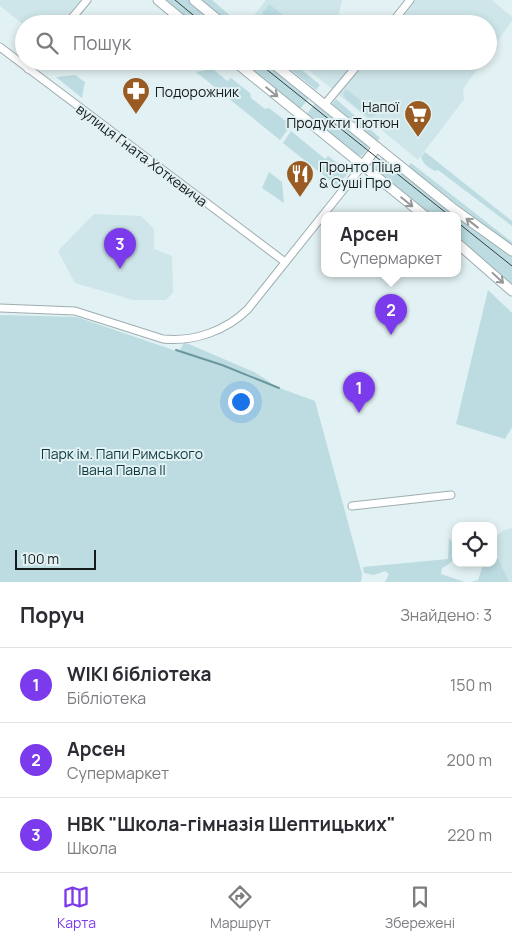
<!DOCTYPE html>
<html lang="uk">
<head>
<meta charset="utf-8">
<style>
  :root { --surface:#fff; --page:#f2f2f3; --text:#2b2b33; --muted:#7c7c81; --line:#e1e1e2; --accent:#7c3aed }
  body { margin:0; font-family:Manrope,sans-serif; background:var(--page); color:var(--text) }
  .controls { position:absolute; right:15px; bottom:15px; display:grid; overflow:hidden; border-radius:10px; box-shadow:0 2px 8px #0003 }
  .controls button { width:45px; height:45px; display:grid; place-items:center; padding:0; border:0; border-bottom:1px solid var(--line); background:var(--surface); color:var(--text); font:25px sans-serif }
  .scale { position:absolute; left:15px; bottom:12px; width:81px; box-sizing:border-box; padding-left:5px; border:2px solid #151b1b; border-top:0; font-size:14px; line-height:18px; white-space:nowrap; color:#151b1b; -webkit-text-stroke:4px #e2f1f3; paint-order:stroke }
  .you { position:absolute; left:240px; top:401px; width:18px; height:18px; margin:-12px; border:4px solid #fff; border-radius:50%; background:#1a73e8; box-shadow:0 0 0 8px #1a73e833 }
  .badge { display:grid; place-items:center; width:32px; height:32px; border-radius:50%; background:var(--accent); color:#fff; font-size:16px; font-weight:700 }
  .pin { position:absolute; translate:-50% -41px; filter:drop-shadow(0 1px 2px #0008) }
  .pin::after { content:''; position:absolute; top:26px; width:18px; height:15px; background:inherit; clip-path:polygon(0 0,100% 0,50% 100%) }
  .popup { position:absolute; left:321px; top:212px; width:140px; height:65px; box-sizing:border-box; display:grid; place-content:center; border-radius:10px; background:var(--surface); filter:drop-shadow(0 1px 4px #0005); font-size:16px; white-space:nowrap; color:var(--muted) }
  .popup b { font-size:19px; color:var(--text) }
  .popup::after { content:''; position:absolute; left:50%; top:100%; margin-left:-10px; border:10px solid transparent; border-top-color:var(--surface) }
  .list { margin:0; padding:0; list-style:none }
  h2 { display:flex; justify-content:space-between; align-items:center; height:65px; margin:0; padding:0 20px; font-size:21px }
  h2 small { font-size:16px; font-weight:400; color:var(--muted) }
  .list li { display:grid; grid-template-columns:32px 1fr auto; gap:15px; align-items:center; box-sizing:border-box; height:75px; padding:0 20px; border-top:1px solid var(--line) }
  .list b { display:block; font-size:19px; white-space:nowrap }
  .list p { margin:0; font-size:16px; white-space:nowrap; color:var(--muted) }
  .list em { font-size:16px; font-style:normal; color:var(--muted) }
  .icon { flex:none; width:28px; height:28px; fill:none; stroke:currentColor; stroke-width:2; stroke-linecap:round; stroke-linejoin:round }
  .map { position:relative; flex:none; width:512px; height:582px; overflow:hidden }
  .search { position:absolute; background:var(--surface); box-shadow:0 2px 8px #0003; left:15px; right:15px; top:15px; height:55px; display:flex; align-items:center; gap:12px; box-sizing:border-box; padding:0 18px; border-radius:28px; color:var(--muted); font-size:19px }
  .sheet { height:290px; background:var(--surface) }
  nav { display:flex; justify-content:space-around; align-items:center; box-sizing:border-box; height:70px; border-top:1px solid var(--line); background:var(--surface); font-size:14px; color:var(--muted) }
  nav a { display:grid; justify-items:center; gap:2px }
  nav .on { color:var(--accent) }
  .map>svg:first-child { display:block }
  .built { fill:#cee6ea }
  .green { fill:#bcdce1 }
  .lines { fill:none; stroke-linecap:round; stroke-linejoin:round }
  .stream { stroke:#6c979e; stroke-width:2 }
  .minor-casing { stroke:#9fadb0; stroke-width:9 }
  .major-casing { stroke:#9fadb0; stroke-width:11 }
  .minor { stroke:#fff; stroke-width:7 }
  .major { stroke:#fff; stroke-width:9 }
  .tram { stroke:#353d3d; stroke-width:1 }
  .oneway { stroke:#969898 }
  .labels { text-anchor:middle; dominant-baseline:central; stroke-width:4; stroke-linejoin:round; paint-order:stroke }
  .poi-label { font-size:14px; fill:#151b1b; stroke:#e2f1f3; text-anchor:start }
  .street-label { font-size:14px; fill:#151b1b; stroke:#e2f1f3 }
  .park-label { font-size:14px; fill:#0c383e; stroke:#e2f1f3 }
</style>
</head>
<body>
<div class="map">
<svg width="512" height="582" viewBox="0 0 512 582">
  <rect width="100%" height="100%" fill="#e2f1f3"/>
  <g class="built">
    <path d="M 0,0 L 81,0 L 61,24 L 24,25 L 0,6 Z"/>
    <path d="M 266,0 L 342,0 L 338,18 L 345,24 L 251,24 L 249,22 Z"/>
    <path d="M 415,0 L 492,0 L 512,17 L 512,21 L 488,54 L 488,24 L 395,24 Z"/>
    <path d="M 297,61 L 357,61 L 335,91 Z"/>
    <path d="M 365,61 L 483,61 L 463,89 L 464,99 L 418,160 L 338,94 Z"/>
    <path d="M 94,214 L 141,216 L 154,229 L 154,249 L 172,256 L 173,292 L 166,300 L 133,300 L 75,283 L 58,251 Z"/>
    <path d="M 512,528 L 512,582 L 508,582 L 498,558 L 496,544 L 498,535 L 504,530 Z"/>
  </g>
  <g class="green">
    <path d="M 164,0 L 189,0 L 217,24 L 193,24 Z"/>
    <path d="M 199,0 L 212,0 L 240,24 L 228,24 Z"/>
    <path d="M 269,4 L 288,19 L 284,24 L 275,24 L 262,13 Z"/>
    <path d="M 239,61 L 264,61 L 310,97 L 299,110 Z"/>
    <path d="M 280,61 L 291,61 L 320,85 L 316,90 Z"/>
    <path d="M 213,69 L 227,81 L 231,78 L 250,93 L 251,98 L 265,109 L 269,108 L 291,125 L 280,140 L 196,72 Z"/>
    <path d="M 75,75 L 85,82 L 82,98 L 56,77 Z"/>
    <path d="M 345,90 L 349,91 L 373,111 L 375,110 L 377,112 L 374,116 L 368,117 L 345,98 L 343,93 Z"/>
    <path d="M 336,99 L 380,138 L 377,141 L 332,104 Z"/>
    <path d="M 316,102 L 367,145 L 368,148 L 362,156 L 357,155 L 306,115 Z"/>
    <path d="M 291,131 L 325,159 L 328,156 L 349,172 L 337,186 L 283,143 Z"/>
    <path d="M 425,152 L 512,221 L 512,226 L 438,170 L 435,171 C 428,167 423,164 421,157 Z"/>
    <path d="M 383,156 L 457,216 L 432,216 L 374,168 Z"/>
    <path d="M 411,163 L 512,242 L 512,247 L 408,166 Z"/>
    <path d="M 269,172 L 282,182 L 284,203 L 262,188 Z"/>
    <path d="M 457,217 L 512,256 L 512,287 L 457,238 Z"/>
    <path d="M 488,290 L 512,313 L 512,427 L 505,439 L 456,424 Z"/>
    <path d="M 0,315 L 77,317 L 179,352 L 184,342 L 254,372 L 267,380 L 274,386 L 315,401 L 362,574 L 361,582 L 0,582 Z"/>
    <path d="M 449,538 C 460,552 457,561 442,568 L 441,574 L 465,582 L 385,582 L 389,574 L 385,571 L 374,575 L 364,573 L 363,567 L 448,559 Z"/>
    <path d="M 493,557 L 498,558 L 509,582 L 471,582 L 478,580 L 483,565 L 493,563 Z"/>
  </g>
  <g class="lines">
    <path class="stream" d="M 176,350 L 222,365 L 279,388"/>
    <defs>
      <g id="minor">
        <path d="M 67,24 L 87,0"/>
        <path d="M 391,24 L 410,0"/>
        <path d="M 0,47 L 285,262"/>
        <path d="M 28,69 L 35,61"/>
        <path d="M 325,104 L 361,61"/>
        <path d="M 0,308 L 75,311 L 163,339 C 194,342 226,331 248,309 L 363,165"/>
        <path d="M 352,506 L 451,495"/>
      </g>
      <g id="major">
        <path d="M 158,0 L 187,24"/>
        <path d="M 194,0 L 223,24"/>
        <path d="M 234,61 L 425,216"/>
        <path d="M 270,61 L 455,210 L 512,251"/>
        <path d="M 363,165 L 377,147"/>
        <path d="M 457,243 L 512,291"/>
      </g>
    </defs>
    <use href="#minor" class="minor-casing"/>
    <use href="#major" class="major-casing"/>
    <use href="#minor" class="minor"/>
    <use href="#major" class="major"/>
    <g class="tram">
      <path d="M 175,0 L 204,24"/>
      <path d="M 256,61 L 450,216"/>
      <path d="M 457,222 L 512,266"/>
    </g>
  </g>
  <defs><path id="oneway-shaft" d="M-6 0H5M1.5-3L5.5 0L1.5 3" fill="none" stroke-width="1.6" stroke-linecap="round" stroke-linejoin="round" transform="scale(1.25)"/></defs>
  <g class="oneway">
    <use href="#oneway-shaft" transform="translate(272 92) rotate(39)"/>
    <use href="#oneway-shaft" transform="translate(407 202) rotate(39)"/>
    <use href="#oneway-shaft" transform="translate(472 223) rotate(-142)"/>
    <use href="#oneway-shaft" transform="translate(498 278) rotate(43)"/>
  </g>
  <defs>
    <symbol id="pharmacy-pin" viewBox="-11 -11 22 30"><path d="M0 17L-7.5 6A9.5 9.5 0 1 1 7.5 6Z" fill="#995b21" stroke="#e2f1f3"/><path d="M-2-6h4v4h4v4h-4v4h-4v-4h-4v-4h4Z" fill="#fff"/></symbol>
    <symbol id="supermarket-pin" viewBox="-11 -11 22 30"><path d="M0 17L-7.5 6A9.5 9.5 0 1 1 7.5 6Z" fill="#995b21" stroke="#e2f1f3"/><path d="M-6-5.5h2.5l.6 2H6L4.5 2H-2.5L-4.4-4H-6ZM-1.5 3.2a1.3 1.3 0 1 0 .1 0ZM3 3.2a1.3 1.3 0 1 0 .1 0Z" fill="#fff"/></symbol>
    <symbol id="restaurant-pin" viewBox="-11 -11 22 30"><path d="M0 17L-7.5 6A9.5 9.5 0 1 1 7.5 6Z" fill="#995b21" stroke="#e2f1f3"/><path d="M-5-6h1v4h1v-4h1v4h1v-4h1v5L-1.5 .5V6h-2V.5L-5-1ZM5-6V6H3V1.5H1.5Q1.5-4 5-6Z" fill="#fff"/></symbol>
  </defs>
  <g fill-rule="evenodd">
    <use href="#pharmacy-pin" x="120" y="75" width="32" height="43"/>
    <use href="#supermarket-pin" x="402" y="98" width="32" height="43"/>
    <use href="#restaurant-pin" x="284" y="158" width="32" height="43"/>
  </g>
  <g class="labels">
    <g class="poi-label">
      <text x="155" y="91">Подорожник</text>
      <text x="399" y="106" text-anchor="end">Напої<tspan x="399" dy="16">Продукти Тютюн</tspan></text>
      <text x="319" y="166">Пронто Піца<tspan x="319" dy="16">&amp; Суші Про</tspan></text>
    </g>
    <g class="street-label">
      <text transform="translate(142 155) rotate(37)">вулиця Гната Хоткевича</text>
    </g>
    <g class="park-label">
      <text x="122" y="453">Парк ім. Папи Римського<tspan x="122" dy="16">Івана Павла ІІ</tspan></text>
    </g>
  </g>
</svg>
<div class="controls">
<button><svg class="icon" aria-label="locate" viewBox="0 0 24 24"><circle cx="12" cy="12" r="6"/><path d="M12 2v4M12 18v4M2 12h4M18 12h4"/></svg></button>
</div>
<div class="scale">100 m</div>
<div class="you"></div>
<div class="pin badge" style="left:359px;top:413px">1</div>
<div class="pin badge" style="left:391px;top:335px">2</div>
<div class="popup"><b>Арсен</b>Супермаркет</div>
<div class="pin badge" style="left:120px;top:269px">3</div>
<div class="search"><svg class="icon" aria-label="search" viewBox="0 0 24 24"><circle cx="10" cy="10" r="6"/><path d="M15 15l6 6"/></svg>Пошук</div>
</div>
<section class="sheet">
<h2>Поруч<small>Знайдено: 3</small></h2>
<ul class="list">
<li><span class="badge">1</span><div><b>WIKI бібліотека</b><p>Бібліотека</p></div><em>150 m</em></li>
<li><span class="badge">2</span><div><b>Арсен</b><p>Супермаркет</p></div><em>200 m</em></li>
<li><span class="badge">3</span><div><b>НВК &quot;Школа-гімназія Шептицьких&quot;</b><p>Школа</p></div><em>220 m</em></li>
</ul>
</section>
<nav>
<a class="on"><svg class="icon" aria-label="map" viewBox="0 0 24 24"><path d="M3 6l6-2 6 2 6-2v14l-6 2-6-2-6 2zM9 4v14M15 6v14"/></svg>Карта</a>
<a><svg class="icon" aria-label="directions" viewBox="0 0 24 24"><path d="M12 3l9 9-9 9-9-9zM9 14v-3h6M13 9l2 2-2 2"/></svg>Маршрут</a>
<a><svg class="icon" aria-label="saved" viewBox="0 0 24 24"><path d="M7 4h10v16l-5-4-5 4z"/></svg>Збережені</a>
</nav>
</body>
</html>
